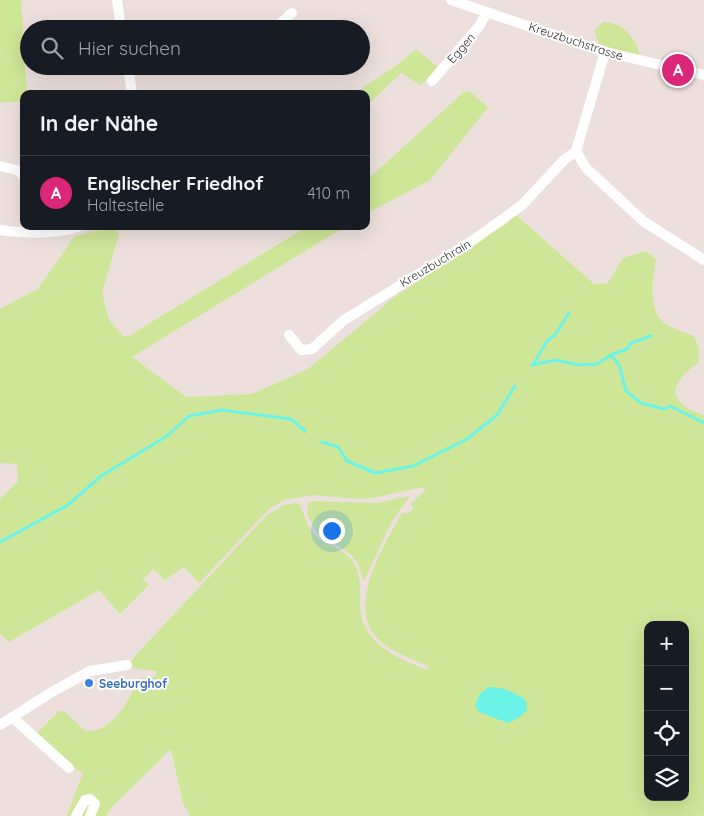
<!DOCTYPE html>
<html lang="de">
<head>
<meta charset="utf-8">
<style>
  :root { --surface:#171b24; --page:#242831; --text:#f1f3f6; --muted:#9ea1a6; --line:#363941; --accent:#db2777 }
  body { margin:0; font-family:Quicksand,sans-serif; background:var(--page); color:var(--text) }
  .controls { position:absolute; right:15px; bottom:15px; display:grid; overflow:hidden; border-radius:10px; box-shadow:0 5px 20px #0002 }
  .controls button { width:45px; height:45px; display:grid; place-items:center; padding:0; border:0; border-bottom:1px solid var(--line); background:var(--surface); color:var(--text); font:25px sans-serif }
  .you { position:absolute; left:331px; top:530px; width:18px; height:18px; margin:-12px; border:4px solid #fff; border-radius:50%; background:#1a73e8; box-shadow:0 0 0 8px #1a73e833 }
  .badge { display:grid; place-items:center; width:32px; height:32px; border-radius:50%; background:var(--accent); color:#fff; font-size:16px; font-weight:700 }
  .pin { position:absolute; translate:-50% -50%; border:2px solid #fff; box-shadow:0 1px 5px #0006 }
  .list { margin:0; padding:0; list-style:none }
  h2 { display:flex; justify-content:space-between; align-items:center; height:65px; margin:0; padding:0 20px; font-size:21px }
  h2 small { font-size:16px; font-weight:400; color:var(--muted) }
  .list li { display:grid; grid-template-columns:32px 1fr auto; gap:15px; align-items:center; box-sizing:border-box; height:75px; padding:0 20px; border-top:1px solid var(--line) }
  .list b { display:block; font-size:19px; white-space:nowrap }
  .list p { margin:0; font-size:16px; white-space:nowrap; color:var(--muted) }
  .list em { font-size:16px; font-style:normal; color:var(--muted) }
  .icon { flex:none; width:28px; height:28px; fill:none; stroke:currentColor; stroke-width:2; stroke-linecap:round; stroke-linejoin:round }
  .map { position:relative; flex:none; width:704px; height:816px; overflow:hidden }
  .search { position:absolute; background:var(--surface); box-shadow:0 5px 20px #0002; left:20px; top:20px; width:350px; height:55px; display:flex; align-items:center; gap:12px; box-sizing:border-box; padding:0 18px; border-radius:28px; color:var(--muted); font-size:19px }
  .panel { position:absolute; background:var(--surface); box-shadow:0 5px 20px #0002; left:20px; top:90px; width:350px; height:140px; border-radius:10px }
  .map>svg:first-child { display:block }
  .green { fill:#cde697; fill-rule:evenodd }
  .water { fill:#6cf3e8 }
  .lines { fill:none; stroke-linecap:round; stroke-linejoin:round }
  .stream { stroke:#6cf3e8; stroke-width:3 }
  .minor { stroke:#fff; stroke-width:10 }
  .shop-dot { fill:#3f7fe0; stroke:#fff; stroke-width:2 }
  .labels { text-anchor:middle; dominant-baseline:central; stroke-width:4; stroke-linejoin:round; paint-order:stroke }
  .street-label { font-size:12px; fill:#2b2b2b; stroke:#fff }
  .shop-label { font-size:12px; font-weight:bold; fill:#366cbe; stroke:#fff; text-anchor:start }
</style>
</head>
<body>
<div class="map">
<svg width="704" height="816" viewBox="0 0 704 816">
  <rect width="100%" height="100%" fill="#ede0dc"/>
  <g class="green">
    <path d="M 0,0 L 21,0 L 27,94 L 24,94 L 24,101 L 0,103 Z"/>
    <path d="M 603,22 C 622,22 636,38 640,56 L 601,45 L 596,38 L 595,30 Z"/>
    <path d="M 416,49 L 439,68 L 421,85 L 401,73 L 366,106 L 366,94 L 358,94 L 362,88 L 396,66 Z"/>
    <path d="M 469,91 L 488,107 L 430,180 L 366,214 L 366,181 L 464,92 Z"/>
    <path d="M 516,215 L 594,284 L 608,283 L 623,258 L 646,251 L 656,259 C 653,276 648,307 662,321 C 667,327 687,333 694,336 L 699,349 L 699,362 C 669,384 665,402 704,415 L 704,816 L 190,816 L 183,803 L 171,749 L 113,806 L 106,816 L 67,816 L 83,772 L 77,770 L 37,733 L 59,711 L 64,711 L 84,730 C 103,737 127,708 132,691 L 141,688 L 141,678 L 154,677 L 157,671 L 133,668 L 129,665 L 134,657 L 267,515 L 284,505 L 296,503 L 300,505 C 304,515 308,529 316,536 C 328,546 345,549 354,563 C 361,575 360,590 360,604 C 360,643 397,658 427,670 L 428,666 C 410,658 391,652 377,638 C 346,605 384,545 402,513 L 410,513 L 413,508 L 411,503 L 426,490 L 422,487 L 373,498 L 358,499 L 312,495 L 284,500 L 269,509 L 199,583 L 184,567 L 165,580 L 153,569 L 143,579 L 149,585 L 120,614 L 99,590 L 9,642 L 0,633 L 0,499 L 18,481 L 17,464 L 0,463 L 0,309 L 38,289 L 74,237 L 113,226 L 119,234 L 102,293 L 109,320 L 123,336 L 129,336 L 308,226 L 346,226 L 132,357 L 186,397 L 252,394 L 308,369 L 396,296 L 506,224 ZM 648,625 L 685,625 L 685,797 L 648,797 Z"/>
    <path d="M 410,496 L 392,521 L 364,581 L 357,562 L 350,554 L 316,531 L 307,514 L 308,504 L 313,501 L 377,503 Z"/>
  </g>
  <path class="water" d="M 488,687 C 502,687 515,692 526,701 L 527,710 L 520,717 L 508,723 L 479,712 L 475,706 L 479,695 Z"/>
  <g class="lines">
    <g class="stream">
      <path d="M 611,355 L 619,365 L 626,391 L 641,403 L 664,409 L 670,406 L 704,423"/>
      <path d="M 532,365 L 555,360 L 580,365 L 597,364 L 611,355 L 627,349 L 631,343 L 651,336"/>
      <path d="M 533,365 L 547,341 L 555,335 L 569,313"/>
      <path d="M 322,442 L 338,447 L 347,461 L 375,473 L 413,466 L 467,439 L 497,415 L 515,386"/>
      <path d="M 0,542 L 68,505 L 101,476 L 167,436 L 189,416 L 222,410 L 291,419 L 305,431"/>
    </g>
    <g class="minor">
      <path d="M 117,0 L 121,29"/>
      <path d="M 451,0 L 605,52 L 704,75"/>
      <path d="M 142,29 L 148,29"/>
      <path d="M 274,29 L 292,13"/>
      <path d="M 605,52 L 576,151 L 586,168 L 643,221 L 704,260"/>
      <path d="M 128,66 L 132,94"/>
      <path d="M 216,66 L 226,66"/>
      <path d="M 432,81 L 480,25 L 487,12"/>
      <path d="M 0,166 L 17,170 L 24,176"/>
      <path d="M 0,230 C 27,234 54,235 80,226"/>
      <path d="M 289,335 L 301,350 L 312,349 L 344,320 L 472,241 L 522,205 L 564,160 L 576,151"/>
      <path d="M 13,718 L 69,768"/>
      <path d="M 0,725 L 52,692 L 90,671 L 127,665"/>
      <path d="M 76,816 L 85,800 L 90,799 L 95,804 L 90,816"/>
    </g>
  </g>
  <circle class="shop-dot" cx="89" cy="683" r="5"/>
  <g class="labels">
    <g class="street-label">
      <text transform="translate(576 41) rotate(18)">Kreuzbuchstrasse</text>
      <text transform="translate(461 48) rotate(-49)">Eggen</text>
      <text transform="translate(435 263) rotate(-31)">Kreuzbuchrain</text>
    </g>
    <g class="shop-label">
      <text x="99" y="683">Seeburghof</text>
    </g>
  </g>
</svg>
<div class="controls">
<button>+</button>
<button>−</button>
<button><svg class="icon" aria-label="locate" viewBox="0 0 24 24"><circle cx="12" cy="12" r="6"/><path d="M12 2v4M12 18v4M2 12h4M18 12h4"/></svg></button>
<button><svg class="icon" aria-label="layers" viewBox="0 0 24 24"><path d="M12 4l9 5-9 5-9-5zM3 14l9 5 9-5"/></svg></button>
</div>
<div class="you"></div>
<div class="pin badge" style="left:678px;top:70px">A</div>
<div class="search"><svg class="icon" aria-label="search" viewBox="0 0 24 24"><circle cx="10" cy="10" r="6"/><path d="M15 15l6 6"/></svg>Hier suchen</div>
<section class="panel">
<h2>In der Nähe<small></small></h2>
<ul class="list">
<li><span class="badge">A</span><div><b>Englischer Friedhof</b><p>Haltestelle</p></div><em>410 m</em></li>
</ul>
</section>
</div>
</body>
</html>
